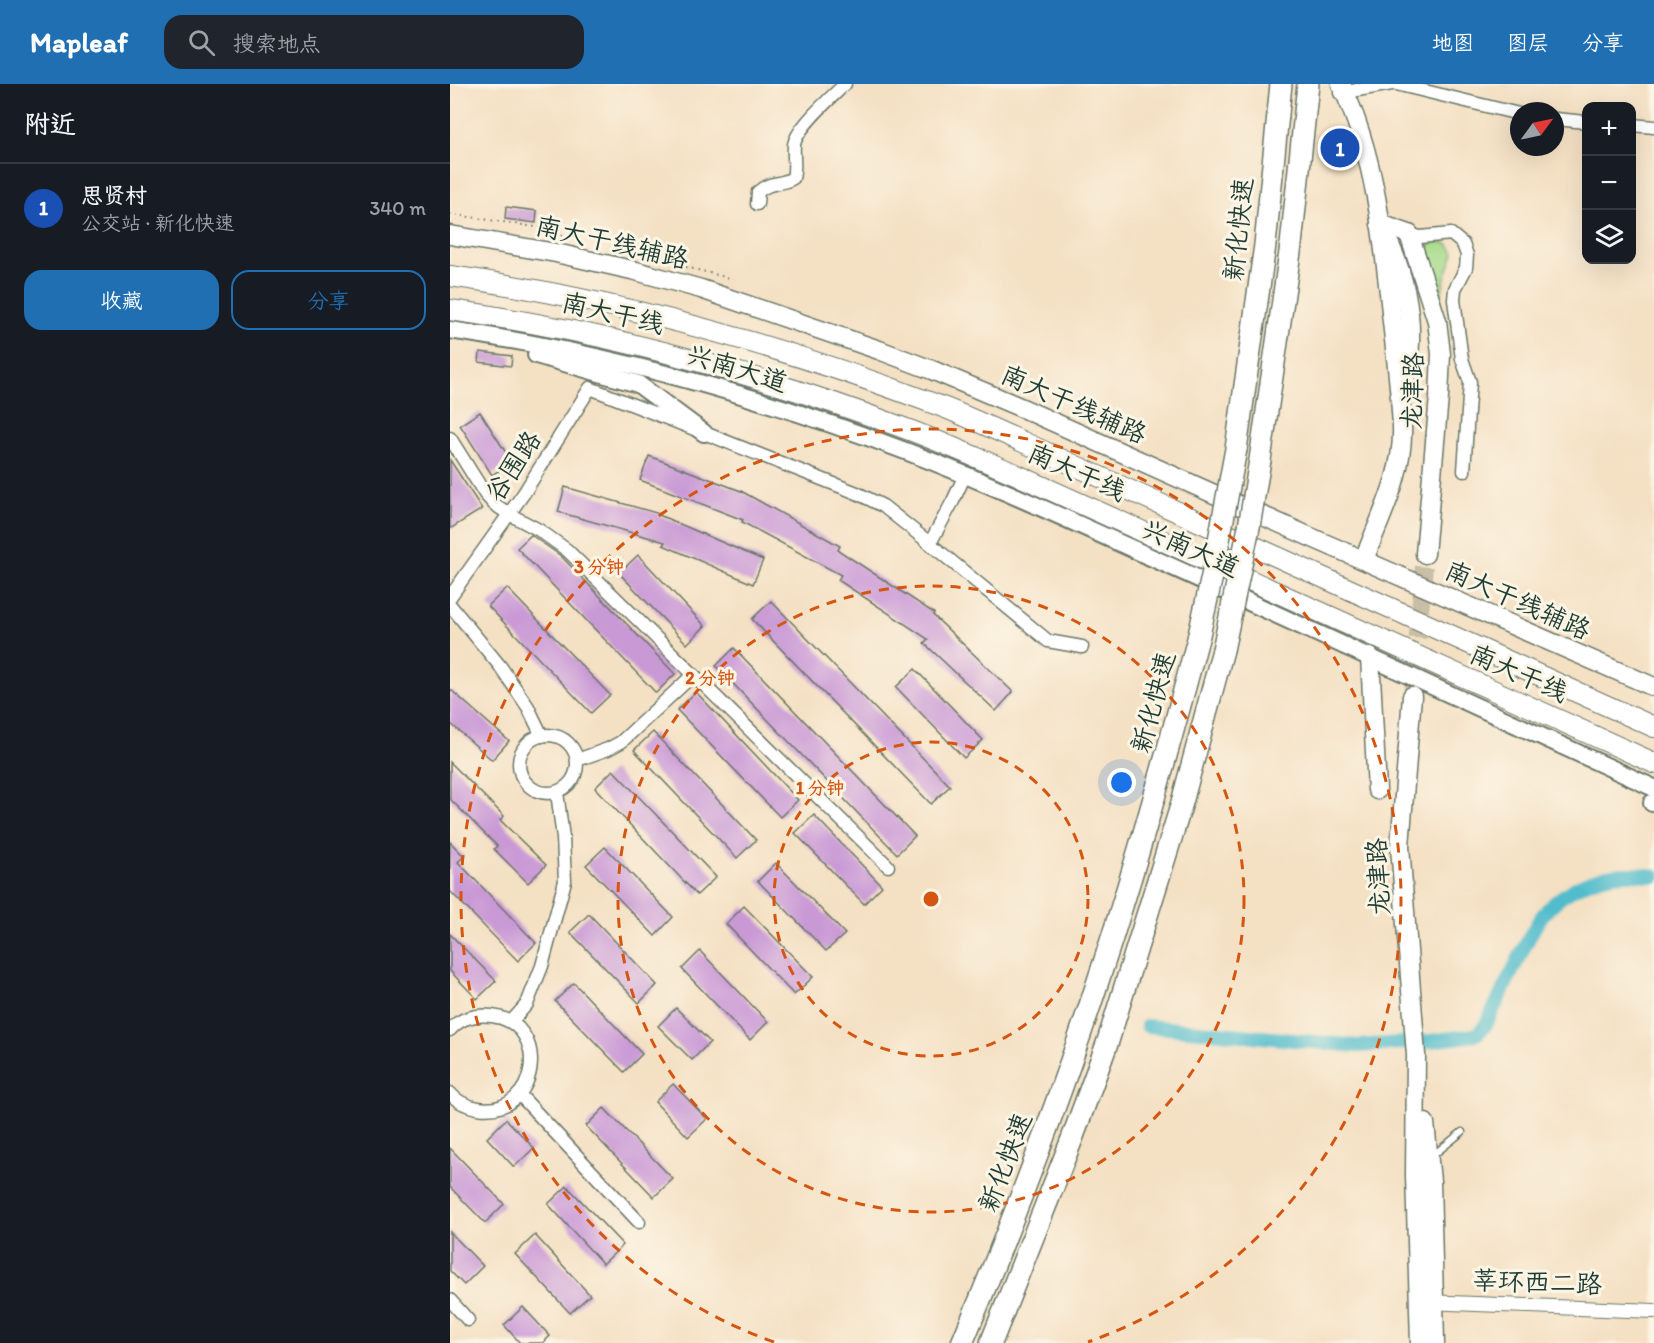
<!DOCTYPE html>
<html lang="zh">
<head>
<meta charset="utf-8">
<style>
  :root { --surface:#171b24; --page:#20242c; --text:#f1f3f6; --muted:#9ea1a6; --line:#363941; --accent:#1f6fb2 }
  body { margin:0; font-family:Itim,"LXGW WenKai TC",sans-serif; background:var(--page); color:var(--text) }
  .controls { position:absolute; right:18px; top:18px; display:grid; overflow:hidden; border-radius:12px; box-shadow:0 6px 24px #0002 }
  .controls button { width:54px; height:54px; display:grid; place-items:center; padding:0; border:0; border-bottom:2px solid var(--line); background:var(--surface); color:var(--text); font:30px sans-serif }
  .compass { position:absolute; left:1060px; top:18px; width:54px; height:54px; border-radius:50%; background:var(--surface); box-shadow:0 6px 24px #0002; rotate:57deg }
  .you { position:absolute; left:672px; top:699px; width:21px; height:21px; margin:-15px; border:4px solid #fff; border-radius:50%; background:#1a73e8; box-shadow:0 0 0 9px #1a73e833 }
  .badge { display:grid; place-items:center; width:39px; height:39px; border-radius:50%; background:var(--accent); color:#fff; font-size:20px; font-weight:700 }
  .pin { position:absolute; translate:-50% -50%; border:3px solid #fff; box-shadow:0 2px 6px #0006 }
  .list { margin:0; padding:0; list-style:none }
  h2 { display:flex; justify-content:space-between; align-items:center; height:78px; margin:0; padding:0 24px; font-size:26px }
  h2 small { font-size:20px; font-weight:400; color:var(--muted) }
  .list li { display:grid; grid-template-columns:39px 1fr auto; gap:18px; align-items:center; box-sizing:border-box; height:90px; padding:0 24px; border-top:2px solid var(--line) }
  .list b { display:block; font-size:22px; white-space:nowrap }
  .list p { margin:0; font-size:20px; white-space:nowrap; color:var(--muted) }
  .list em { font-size:20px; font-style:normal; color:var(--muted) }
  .actions { display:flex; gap:12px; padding:18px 24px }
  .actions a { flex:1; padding:14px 0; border:2px solid var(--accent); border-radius:18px; text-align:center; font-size:21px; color:var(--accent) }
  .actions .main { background:var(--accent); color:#fff }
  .icon { flex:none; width:33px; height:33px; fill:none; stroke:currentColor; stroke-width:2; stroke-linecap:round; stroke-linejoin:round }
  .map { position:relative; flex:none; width:1204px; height:1259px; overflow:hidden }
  header { display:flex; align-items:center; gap:36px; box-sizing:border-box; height:84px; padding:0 30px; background:var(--accent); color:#fff }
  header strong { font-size:28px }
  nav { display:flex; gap:33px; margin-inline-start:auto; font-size:21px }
  .search { width:420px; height:54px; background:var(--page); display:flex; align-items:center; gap:15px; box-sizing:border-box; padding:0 21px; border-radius:18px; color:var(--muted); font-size:22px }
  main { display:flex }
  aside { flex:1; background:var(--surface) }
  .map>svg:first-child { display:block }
  .green { fill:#a7db8b; stroke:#638c60; stroke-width:1.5 }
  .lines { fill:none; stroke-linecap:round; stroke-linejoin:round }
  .canal { stroke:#51bccc; stroke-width:14 }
  .building { fill:#c999d6 }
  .primary-tunnel { stroke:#c9bfa6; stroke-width:18; stroke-dasharray:18 9; stroke-linecap:butt }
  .service-casing { stroke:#6a7666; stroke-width:9 }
  .minor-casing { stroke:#6a7666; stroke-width:15 }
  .tertiary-casing { stroke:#6a7666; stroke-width:16 }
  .secondary-casing { stroke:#6a7666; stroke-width:20 }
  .primary-casing { stroke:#6a7666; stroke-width:21 }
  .trunk-casing { stroke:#6a7666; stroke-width:22 }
  .motorway-casing { stroke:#6a7666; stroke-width:24 }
  .path { stroke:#6a7666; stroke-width:2; stroke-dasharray:1.5 4.5; stroke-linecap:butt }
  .service { stroke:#fff; stroke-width:6 }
  .minor { stroke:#fff; stroke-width:12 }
  .tertiary { stroke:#fff; stroke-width:14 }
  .secondary { stroke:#fff; stroke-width:16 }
  .primary { stroke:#fff; stroke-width:18 }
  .trunk { stroke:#fff; stroke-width:20 }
  .motorway { stroke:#fff; stroke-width:21 }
  .motorway-bridge-casing { stroke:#6a7666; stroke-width:24; stroke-linecap:butt }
  .motorway-bridge { stroke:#fff; stroke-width:21 }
  .ring { fill:none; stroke:#d45610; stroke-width:3; stroke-dasharray:10 8 }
  .labels { text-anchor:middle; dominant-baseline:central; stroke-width:6; stroke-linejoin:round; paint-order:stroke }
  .street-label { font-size:26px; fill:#1f3d34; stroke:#fcf5e5 }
  .centre { fill:#d45610; stroke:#fcf5e5; stroke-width:3 }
  .ring-label { font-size:18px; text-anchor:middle; font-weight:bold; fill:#d45610; stroke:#fcf5e5; stroke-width:6; stroke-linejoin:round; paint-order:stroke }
</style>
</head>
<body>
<header>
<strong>Mapleaf</strong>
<div class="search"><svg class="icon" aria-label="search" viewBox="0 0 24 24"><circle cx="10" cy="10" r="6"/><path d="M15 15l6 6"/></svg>搜索地点</div>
<nav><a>地图</a><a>图层</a><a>分享</a></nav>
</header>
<main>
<aside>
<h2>附近<small></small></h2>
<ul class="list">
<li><span class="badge" style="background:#1a4fb4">1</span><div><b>思贤村</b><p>公交站 · 新化快速</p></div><em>340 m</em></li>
</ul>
<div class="actions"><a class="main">收藏</a><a>分享</a></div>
</aside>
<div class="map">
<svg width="1204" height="1259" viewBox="0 0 1204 1259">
  <rect width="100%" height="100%" fill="#fcf5e5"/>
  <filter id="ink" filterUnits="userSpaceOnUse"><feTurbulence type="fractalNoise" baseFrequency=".0167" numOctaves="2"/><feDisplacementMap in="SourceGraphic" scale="12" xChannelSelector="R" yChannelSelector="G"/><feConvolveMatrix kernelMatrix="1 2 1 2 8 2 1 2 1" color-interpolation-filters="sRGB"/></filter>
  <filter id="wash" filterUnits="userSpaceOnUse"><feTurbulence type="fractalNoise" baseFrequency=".008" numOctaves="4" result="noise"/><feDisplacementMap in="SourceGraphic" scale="24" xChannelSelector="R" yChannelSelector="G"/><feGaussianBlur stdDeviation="1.35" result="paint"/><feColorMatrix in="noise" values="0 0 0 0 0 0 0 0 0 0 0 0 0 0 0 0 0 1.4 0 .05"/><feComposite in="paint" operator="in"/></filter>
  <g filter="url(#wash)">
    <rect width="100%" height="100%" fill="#f4e0c3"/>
    <path class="green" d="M 991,157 L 999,161 L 1004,169 L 995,193 L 990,217 L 983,193 L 975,172 L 977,164 L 982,158 Z"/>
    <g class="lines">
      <path class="canal" d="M 697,942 L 907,962 L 981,957 L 1024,951 L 1028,949 L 1035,942 C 1047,919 1058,895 1070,872 C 1077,858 1083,844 1092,832 C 1108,811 1137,795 1163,791 C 1177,789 1190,790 1204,792"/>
    </g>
    <g id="blocks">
      <g class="building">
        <path d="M 56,123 L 87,127 L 86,139 L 55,135 Z"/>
        <path d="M 30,268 L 62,272 L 61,282 L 29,278 Z"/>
        <path d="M 30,328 L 62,378 L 42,391 L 10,341 Z"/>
        <path d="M 199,372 L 291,407 L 390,462 L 388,466 L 484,529 L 483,531 L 563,608 L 546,627 L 474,559 L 478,555 L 388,496 L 391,491 L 292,438 L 293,436 L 190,396 Z"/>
        <path d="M 0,376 L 32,425 L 0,445 Z"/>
        <path d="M 115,403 L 210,430 L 209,431 L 313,476 L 303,500 L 213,461 L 215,458 L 108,428 Z"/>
        <path d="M 81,451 L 111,472 L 225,590 L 206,609 L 67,464 Z"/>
        <path d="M 188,471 L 255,542 L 237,560 L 169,489 Z"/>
        <path d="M 57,504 L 160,611 L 141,629 L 38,522 Z"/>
        <path d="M 321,517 L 500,702 L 481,720 L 302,535 Z"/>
        <path d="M 284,564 L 465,752 L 447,770 L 266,582 Z"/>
        <path d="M 465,585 L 533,656 L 514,674 L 446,603 Z"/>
        <path d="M 0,605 L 59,657 L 42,676 L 0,639 Z"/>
        <path d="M 246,608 L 348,716 L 330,733 L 227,626 Z"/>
        <path d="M 203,648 L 306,756 L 287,774 L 184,666 Z"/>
        <path d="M 0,678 L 54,732 L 50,736 L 96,781 L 78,799 L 44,765 L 47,762 L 0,715 Z"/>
        <path d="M 163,686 L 266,793 L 247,811 L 145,704 Z"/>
        <path d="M 364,731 L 432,802 L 414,820 L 345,749 Z"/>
        <path d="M 0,758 L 14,772 L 8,778 L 86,859 L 68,877 L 0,807 Z"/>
        <path d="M 155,763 L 223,833 L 205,852 L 136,781 Z"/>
        <path d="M 326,779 L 395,850 L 376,867 L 308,797 Z"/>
        <path d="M 294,822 L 363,893 L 344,911 L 276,840 Z"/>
        <path d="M 139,830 L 207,901 L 189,919 L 120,848 Z"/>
        <path d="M 0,850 L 46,897 L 27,915 L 0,887 Z"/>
        <path d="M 250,867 L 318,938 L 300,956 L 232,885 Z"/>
        <path d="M 124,899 L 192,970 L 174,988 L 105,917 Z"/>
        <path d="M 226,924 L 260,958 L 242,976 L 208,942 Z"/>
        <path d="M 223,1000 L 257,1035 L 238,1053 L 205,1018 Z"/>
        <path d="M 154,1024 L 223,1095 L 204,1113 L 136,1042 Z"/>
        <path d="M 56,1035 L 84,1064 L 64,1083 L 37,1054 Z"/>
        <path d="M 0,1064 L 54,1120 L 35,1139 L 0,1103 Z"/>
        <path d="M 117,1102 L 173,1161 L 153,1180 L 98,1120 Z"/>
        <path d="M 0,1148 L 33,1182 L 14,1201 L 0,1187 Z"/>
        <path d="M 85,1151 L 140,1211 L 120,1229 L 65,1170 Z"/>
        <path d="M 73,1223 L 100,1252 L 93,1259 L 70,1259 L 54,1241 Z"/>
      </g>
    </g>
  </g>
  <g filter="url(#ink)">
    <use href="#blocks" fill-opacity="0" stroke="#6a7666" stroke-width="1.5"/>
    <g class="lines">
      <path class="primary-tunnel" d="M 963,608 L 975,470"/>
      <defs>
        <path id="service" d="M 982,1072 L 1012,1048"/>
        <g id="minor">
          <path d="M 946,0 L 1069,30"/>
          <path d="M 890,9 L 942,0"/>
          <path d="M 1105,35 L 1136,38"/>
          <path d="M 1182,41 L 1204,43"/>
          <path d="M 307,120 L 308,108 C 320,97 329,102 343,94 C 346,83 343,73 344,61 C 346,44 382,13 395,0"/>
          <path d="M 959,150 L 970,153 L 1001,150 L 1013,160 L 1017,171 L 1016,184 L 1005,205 L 1004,216 L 1012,275 L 1020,298 L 1014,387"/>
          <path d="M 0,354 L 35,410 L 44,420 L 59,430 L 89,446 L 117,466 L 438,782"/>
          <path d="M 480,459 L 503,417 L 515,391"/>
          <path d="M 0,513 L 74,409 L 140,304 L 407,409 L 433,422 L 472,453 L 598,557 L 632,563"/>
          <path d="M 0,521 L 50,582 L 78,623 L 92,652"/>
          <circle cx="98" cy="680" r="29"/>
          <path d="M 127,676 L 158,665 L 171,658 L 243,591"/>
          <path d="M 61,938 L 77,920 L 92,882 L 115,797 L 113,754 L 107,708"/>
          <path d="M 0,946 C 10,934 26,930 42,932 C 102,939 89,1034 28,1024 C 16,1022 7,1018 0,1009"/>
          <path d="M 69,1010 L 189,1138"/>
          <path d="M 0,1216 L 18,1236"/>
        </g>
        <path id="tertiary" d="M 975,1218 L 1204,1227"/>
        <g id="secondary">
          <path d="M 0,246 C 157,269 309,311 458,368 C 557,406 653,452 749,495 C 901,564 1052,635 1204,704"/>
          <path d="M 86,271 L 188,300 L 254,349"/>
          <path d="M 1202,719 L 1204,719"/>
        </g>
        <g id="primary">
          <path d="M 891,0 C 925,71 933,151 941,228 C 945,266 950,304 952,342 C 954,391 930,432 914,476"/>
          <path d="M 930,140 L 959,150 L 987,237 L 991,270 L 989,313 L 975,470"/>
          <path d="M 0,151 L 106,169 L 186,187 L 251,205 L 429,266 L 482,286 L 572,324 L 858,452 L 1204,603"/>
          <path d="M 940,161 C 953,190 961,224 960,257 C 960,271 957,285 955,298"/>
          <path d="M 920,573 L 927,706"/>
          <path d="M 962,612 L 950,762 L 966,971 L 965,1091 L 970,1259"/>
          <path d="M 975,1039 L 981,1097 L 985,1259"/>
        </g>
        <g id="trunk">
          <path d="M 0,192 C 165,215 326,260 482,319 C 513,330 543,345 573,358 L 1204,643"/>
          <path d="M 0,226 C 158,247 313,291 462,347 C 496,360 530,375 563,389 L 1204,679"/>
        </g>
        <g id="motorway">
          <path d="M 786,365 L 815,161 L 831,0"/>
          <path d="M 810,376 L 841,161 L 858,0"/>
          <path d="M 512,1259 C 562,1140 608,1020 648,897 C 686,783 718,667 749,551"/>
          <path d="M 541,1259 L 622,1055 L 658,957 L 731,722 L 773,566"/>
        </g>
      </defs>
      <use href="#service" class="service-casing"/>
      <use href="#minor" class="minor-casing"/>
      <use href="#tertiary" class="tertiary-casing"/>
      <use href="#secondary" class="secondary-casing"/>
      <use href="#primary" class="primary-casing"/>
      <use href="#trunk" class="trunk-casing"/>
      <use href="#motorway" class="motorway-casing"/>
      <g class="path">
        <path d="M 0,130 L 92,144 L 120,155"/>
        <path d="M 236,183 L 283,195"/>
      </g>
      <use href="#service" class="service"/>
      <use href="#minor" class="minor"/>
      <use href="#tertiary" class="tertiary"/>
      <use href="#secondary" class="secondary"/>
      <use href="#primary" class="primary"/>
      <use href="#trunk" class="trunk"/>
      <use href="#motorway" class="motorway"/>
      <defs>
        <g id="motorway-bridge">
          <path d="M 749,551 L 764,483 L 786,365"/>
          <path d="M 773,566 L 799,443 L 810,376"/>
        </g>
      </defs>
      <use href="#motorway-bridge" class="motorway-bridge-casing"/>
      <use href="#motorway-bridge" class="motorway-bridge"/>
    </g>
  </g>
  <g class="ring">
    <circle cx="481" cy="815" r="157"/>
    <circle cx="481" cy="815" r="313"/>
    <path d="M324 1258A470 470 0 1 1 638 1258"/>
  </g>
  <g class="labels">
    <g class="street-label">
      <text transform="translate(788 145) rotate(-84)">新化快速</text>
      <text transform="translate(162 158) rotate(13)">南大干线辅路</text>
      <text transform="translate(163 229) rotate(13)">南大干线</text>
      <text transform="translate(287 284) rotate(17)">兴南大道</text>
      <text transform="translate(962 307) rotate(-88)">龙津路</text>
      <text transform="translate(624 320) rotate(24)">南大干线辅路</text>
      <text transform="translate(63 382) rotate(-57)">谷围路</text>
      <text transform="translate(627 388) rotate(24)">南大干线</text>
      <text transform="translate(741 464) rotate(24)">兴南大道</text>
      <text transform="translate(1068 516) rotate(24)">南大干线辅路</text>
      <text transform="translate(1069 589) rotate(24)">南大干线</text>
      <text transform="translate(703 618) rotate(-75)">新化快速</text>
      <text transform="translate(928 793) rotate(-93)">龙津路</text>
      <text transform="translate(555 1078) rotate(-69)">新化快速</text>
      <text transform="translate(1087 1198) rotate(2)">莘环西二路</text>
    </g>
  </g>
  <circle cx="481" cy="815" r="9" class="centre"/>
  <g class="ring-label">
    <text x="149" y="489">3 分钟</text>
    <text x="260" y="600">2 分钟</text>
    <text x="370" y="710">1 分钟</text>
  </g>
</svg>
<div class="controls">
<button>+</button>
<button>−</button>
<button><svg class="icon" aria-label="layers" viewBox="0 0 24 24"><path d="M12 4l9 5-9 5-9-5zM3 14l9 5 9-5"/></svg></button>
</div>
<svg class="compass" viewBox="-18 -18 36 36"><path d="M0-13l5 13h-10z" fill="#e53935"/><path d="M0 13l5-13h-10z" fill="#9ea1a6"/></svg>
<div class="you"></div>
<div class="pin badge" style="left:890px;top:64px;background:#1a4fb4">1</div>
</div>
</main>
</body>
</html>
